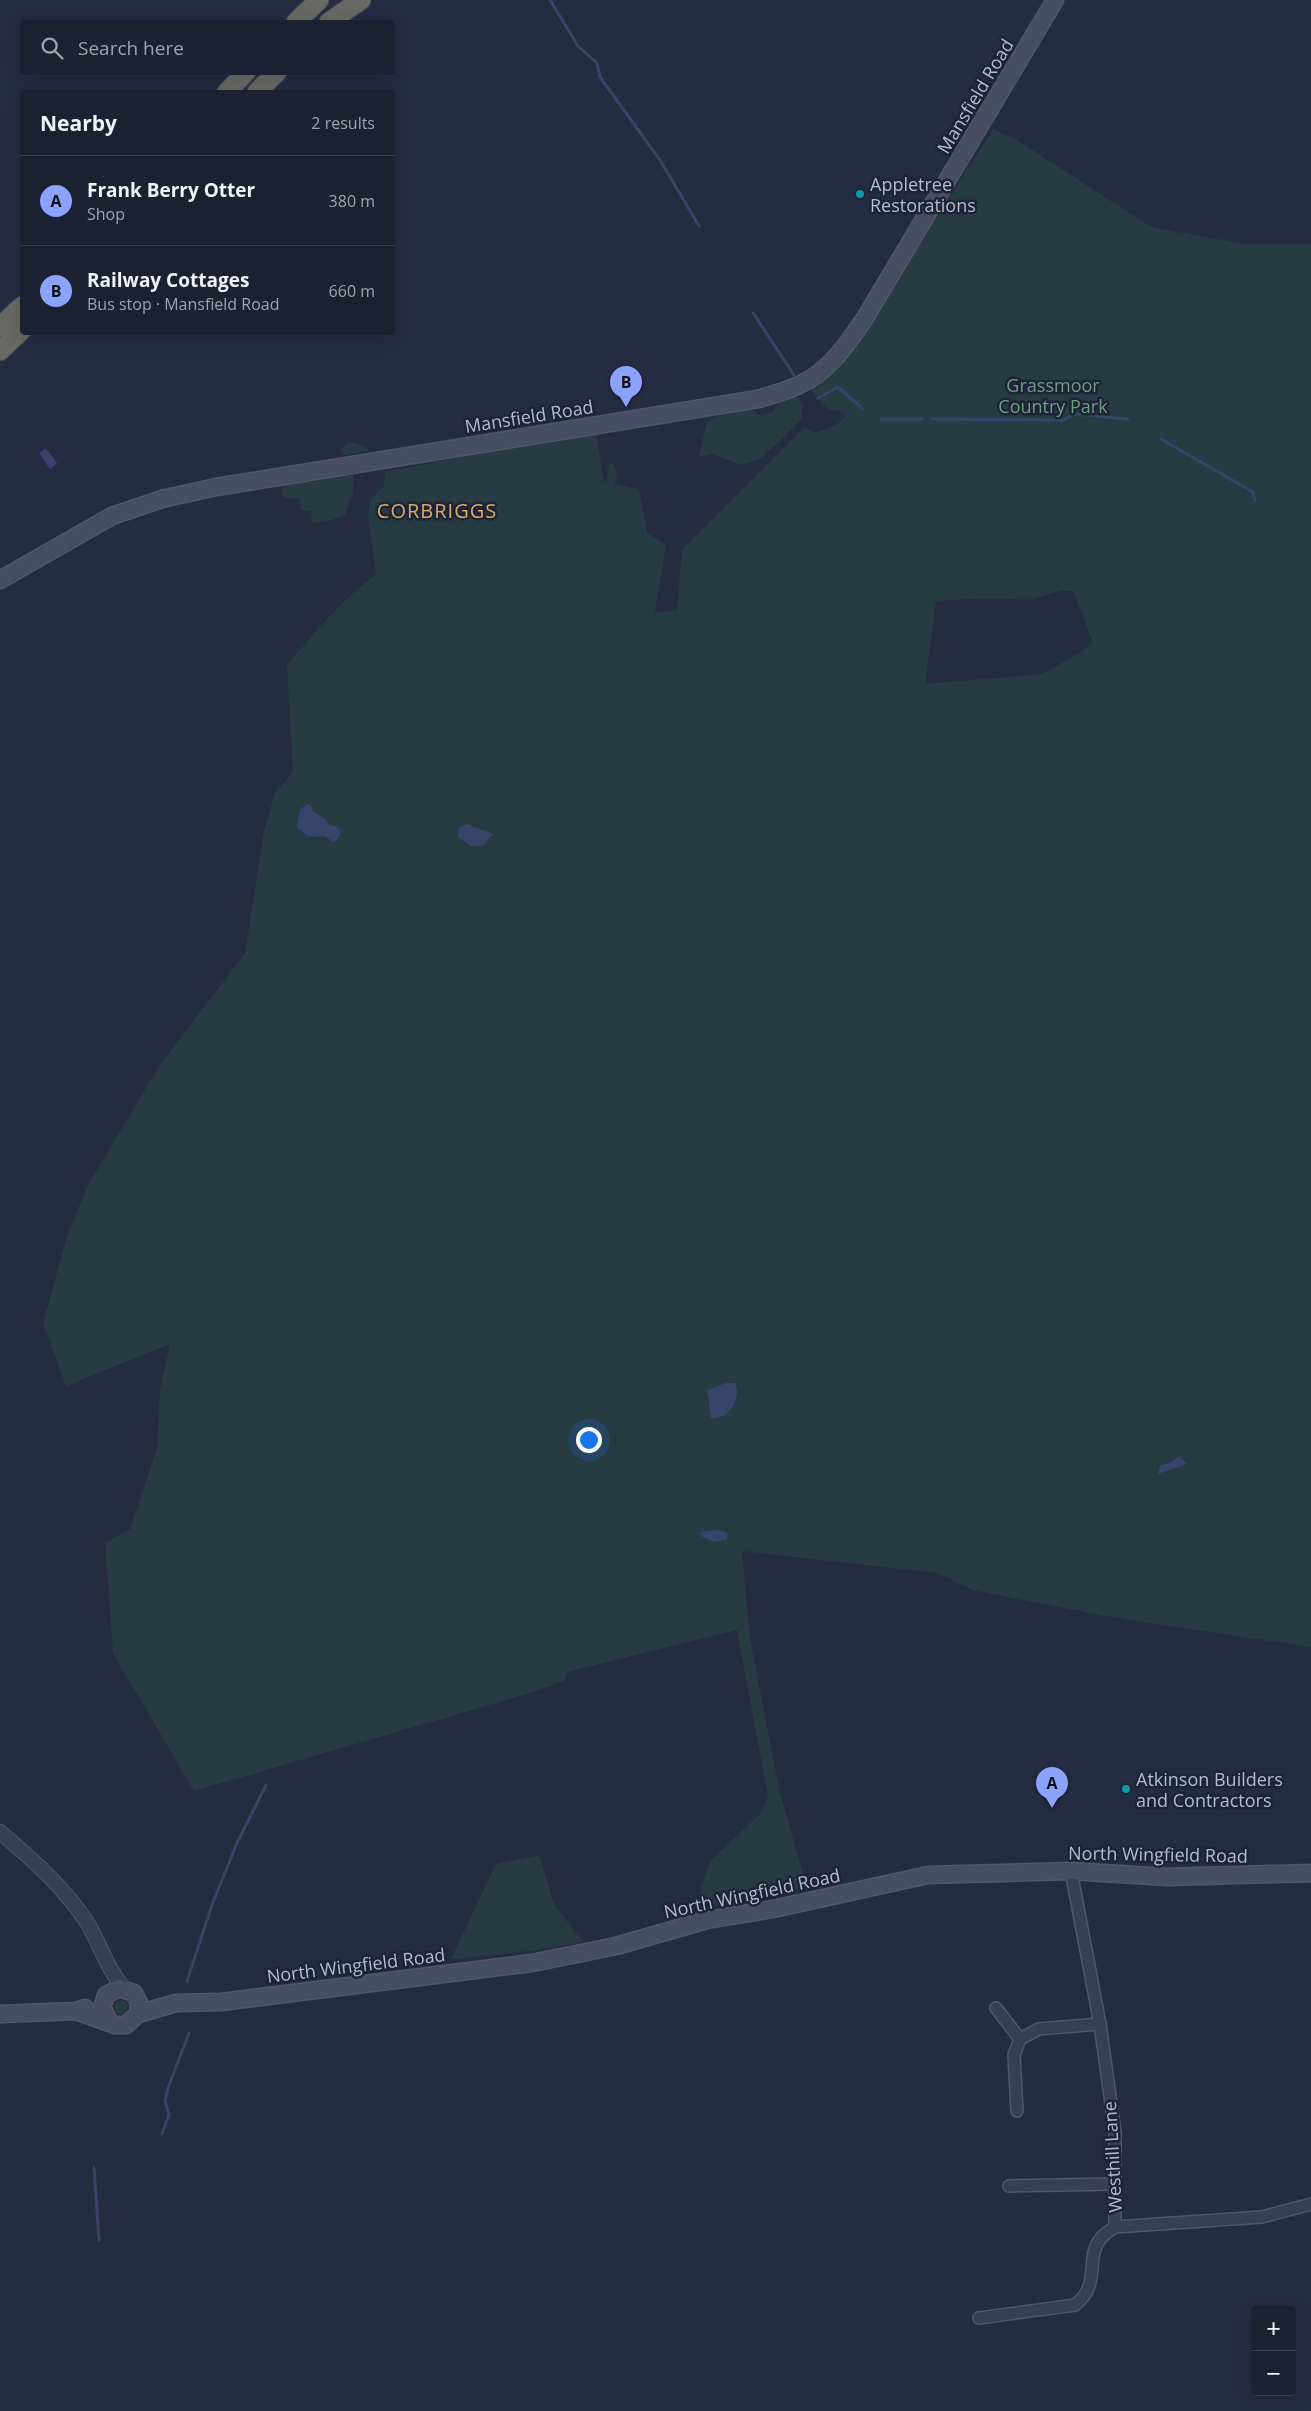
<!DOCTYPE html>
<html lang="en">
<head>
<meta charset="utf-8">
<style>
  :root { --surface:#1c2132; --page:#25293a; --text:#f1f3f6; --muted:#a0a3ac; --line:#3a3e4d; --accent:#8ba3fc }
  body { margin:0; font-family:"Open Sans",sans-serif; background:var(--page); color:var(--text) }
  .controls { position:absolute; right:15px; bottom:15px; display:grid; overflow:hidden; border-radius:5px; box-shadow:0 5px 20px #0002 }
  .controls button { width:45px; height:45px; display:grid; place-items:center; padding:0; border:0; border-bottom:1px solid var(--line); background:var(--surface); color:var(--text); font:25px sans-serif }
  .you { position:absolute; left:588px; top:1439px; width:18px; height:18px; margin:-12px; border:4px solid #fff; border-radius:50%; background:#1a73e8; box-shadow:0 0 0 8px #1a73e833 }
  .badge { display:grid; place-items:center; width:32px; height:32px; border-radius:50%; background:var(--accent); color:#111; font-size:16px; font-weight:700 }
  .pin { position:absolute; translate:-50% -41px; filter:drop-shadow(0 1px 2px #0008) }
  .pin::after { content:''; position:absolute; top:26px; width:18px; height:15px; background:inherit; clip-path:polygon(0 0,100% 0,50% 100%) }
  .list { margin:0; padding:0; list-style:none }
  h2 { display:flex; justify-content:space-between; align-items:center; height:65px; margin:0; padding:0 20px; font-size:21px }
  h2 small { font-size:16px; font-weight:400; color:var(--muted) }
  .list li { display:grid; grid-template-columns:32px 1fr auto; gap:15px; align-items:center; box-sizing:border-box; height:90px; padding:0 20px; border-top:1px solid var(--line) }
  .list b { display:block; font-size:19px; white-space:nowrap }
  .list p { margin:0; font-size:16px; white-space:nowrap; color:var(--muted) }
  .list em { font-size:16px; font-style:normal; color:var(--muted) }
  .icon { flex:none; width:28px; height:28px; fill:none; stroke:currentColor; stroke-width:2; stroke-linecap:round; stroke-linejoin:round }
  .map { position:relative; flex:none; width:1311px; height:2411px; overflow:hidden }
  .search { position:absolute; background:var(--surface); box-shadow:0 5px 20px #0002; left:20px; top:20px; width:375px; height:55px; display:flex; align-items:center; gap:12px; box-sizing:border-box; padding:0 18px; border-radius:5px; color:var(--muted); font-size:19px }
  .panel { position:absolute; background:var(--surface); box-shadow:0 5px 20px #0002; left:20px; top:90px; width:375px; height:245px; border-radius:5px }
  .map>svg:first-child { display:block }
  .green { fill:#273b43; fill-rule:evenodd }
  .water { fill:#38446a }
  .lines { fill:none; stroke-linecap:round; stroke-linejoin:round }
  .stream { stroke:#38446a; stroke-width:3 }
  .minor-casing { stroke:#515769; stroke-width:14 }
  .tertiary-casing { stroke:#515769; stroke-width:16 }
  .secondary-casing { stroke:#515769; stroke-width:19 }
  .trunk-casing { stroke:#414759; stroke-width:21 }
  .minor { stroke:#393f52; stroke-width:11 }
  .tertiary { stroke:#393f52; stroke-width:14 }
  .secondary { stroke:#474d65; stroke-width:16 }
  .trunk { stroke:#686864; stroke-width:19 }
  .culture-dot { fill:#0f9aa8; stroke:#1e2437; stroke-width:2 }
  .labels { text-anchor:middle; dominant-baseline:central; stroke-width:5; stroke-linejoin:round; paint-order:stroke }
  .street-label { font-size:18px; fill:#b6bbcc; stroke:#1e2437 }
  .poi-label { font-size:18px; fill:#b6bbcc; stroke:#1e2437; text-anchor:start }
  .park-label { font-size:18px; fill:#6d9e81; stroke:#1e2437 }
  .quarter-label { font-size:20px; letter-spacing:1px; fill:#daac63; stroke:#1e2437 }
</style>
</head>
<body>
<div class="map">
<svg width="1311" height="2411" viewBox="0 0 1311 2411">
  <rect width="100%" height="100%" fill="#252c42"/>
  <g class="green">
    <path d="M 993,129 L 1017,140 L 1151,227 L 1244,244 L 1311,244 L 1311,1647 L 1129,1620 L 1027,1601 L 972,1590 L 938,1573 L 742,1551 L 750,1638 L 779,1789 L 807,1888 L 702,1909 L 701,1889 L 711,1860 L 762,1812 L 768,1796 L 737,1630 L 567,1672 L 565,1680 L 534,1692 L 194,1791 L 113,1653 L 105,1543 L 130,1529 L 157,1449 L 160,1390 L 170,1344 L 66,1386 L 43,1323 L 68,1233 L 89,1183 L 156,1071 L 245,953 L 264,831 L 275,793 L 293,772 L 287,665 C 314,634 342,598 376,575 L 368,516 L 370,500 L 384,486 L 385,472 L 551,440 L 596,434 L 604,481 L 607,481 L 609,464 L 613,464 L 617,473 L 615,484 L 639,489 L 647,533 L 666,545 L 655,612 L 677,611 L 682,550 L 805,427 L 815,433 L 835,426 L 845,417 L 844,412 L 828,410 L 809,387 L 883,302 ZM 1061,591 L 1073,591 L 1093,642 L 1082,651 L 1043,674 L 925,684 L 936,601 L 988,598 L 1028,600 Z"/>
    <path d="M 793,393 L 803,405 L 801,420 L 780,441 L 761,458 L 742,465 L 712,454 L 699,457 L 707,421 L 725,414 L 752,409 L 759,415 L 773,412 L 778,401 Z"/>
    <path d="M 349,442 L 364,445 L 370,451 L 344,455 L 341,449 Z"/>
    <path d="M 354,471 L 353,493 L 345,515 L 329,521 L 312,523 L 311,511 L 301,510 L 300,499 L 283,498 L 281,485 L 301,478 Z"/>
    <path d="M 539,1855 L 554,1904 L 583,1942 L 522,1952 L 451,1959 L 496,1864 Z"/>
    <circle cx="121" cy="2007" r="7"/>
  </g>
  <g class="water">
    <path d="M 46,448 L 57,463 L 50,469 L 39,453 Z"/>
    <path d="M 308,804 L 311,805 L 313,811 L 326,820 L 328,824 L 339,828 L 341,834 L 334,843 L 325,836 L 309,837 L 297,827 L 300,809 Z"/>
    <path d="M 467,824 L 493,834 L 483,846 L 470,846 L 457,836 L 460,827 Z"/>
    <path d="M 726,1383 L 735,1383 C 742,1398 729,1420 711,1418 L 707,1390 Z"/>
    <path d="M 1179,1456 L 1187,1464 L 1158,1474 L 1160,1465 L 1170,1463 Z"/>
    <path d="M 712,1530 L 725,1531 L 728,1534 L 726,1540 L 713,1542 L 701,1536 L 700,1532 Z"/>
  </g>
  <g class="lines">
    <g class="stream">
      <path d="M 550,0 L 578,46 L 597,63 L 600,77 L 660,160 L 699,226"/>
      <path d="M 753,313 L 794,375"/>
      <path d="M 818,398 L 838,387 L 863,409"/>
      <path d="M 881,419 L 922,419"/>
      <path d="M 932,419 L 1063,420 L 1075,414 L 1128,419"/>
      <path d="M 1161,439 L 1253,492 L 1255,500"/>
      <path d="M 187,1981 L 212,1905 L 237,1843 L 266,1785"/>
      <path d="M 162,2134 L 169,2114 L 165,2101 L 168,2088 L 189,2033"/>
      <path d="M 94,2167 L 99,2240"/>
    </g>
    <defs>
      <g id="minor">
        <path d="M 1071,1871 L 1100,2024 L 1115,2132 L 1115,2227"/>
        <path d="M 996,2008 L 1020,2039"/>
        <path d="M 1017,2111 L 1014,2055 L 1020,2039 L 1039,2029 L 1100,2024"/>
        <path d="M 1009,2186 L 1115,2184"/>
        <path d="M 1115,2227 L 1262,2217 L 1311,2204"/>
        <path d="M 979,2318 L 1075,2305 C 1103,2283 1083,2258 1102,2237 C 1105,2233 1111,2230 1115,2227"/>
      </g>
      <path id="tertiary" d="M 0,1832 C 32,1859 65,1888 88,1924 C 101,1946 107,1969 124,1988"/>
      <g id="secondary">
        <path d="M 0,580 L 112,516 L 162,499 L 216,487 L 758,399 C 772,395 786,391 799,385 C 829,372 847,344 865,318 L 1055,0"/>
        <path d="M 76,2011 L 115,2025 L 126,2025 L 138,2014 L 139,2003 L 134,1993 L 119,1988 L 106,1995 L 102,2008 L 110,2022"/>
        <path d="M 0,2014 L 76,2011 L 85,2008"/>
        <path d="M 138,2014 L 176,2003 L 221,2002 L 532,1963 L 616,1946 L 707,1920 L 773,1909 L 928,1875 L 1071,1871 L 1167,1877 L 1311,1873"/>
      </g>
      <g id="trunk">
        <path d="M 296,22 L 319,0"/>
        <path d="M 329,22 L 361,0"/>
        <path d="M 227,92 L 246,72"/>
        <path d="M 257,92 L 277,72"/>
        <path d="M 0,327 L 22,306"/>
        <path d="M 0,351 L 22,330"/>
      </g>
    </defs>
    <use href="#minor" class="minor-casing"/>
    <use href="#tertiary" class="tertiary-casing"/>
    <use href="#secondary" class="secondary-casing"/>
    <use href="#trunk" class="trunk-casing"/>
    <use href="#minor" class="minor"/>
    <use href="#tertiary" class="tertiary"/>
    <use href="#secondary" class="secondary"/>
    <use href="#trunk" class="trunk"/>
  </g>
  <g class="culture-dot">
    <circle cx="860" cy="194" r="5"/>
    <circle cx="1126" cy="1789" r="5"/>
  </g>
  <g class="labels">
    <g class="street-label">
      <text transform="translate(975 96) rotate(-59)">Mansfield Road</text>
      <text transform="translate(529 416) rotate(-9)">Mansfield Road</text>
      <text transform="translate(1158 1854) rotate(1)">North Wingfield Road</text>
      <text transform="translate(752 1893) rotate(-12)">North Wingfield Road</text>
      <text transform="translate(356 1965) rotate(-7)">North Wingfield Road</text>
      <text transform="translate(1112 2157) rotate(-93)">Westhill Lane</text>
    </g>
    <g class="poi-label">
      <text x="870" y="184">Appletree<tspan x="870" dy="21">Restorations</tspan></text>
      <text x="1136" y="1779">Atkinson Builders<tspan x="1136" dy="21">and Contractors</tspan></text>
    </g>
    <g class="park-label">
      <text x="1053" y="385">Grassmoor<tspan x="1053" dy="21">Country Park</tspan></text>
    </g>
    <g class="quarter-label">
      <text x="437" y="510">CORBRIGGS</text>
    </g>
  </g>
</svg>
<div class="controls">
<button>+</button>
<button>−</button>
</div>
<div class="you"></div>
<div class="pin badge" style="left:1052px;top:1808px">A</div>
<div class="pin badge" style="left:626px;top:407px">B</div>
<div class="search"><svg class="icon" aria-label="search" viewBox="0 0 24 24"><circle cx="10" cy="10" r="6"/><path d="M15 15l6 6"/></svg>Search here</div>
<section class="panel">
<h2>Nearby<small>2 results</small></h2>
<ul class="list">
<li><span class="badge">A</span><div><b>Frank Berry Otter</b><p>Shop</p></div><em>380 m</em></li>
<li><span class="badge">B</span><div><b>Railway Cottages</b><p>Bus stop · Mansfield Road</p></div><em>660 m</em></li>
</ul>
</section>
</div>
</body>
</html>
